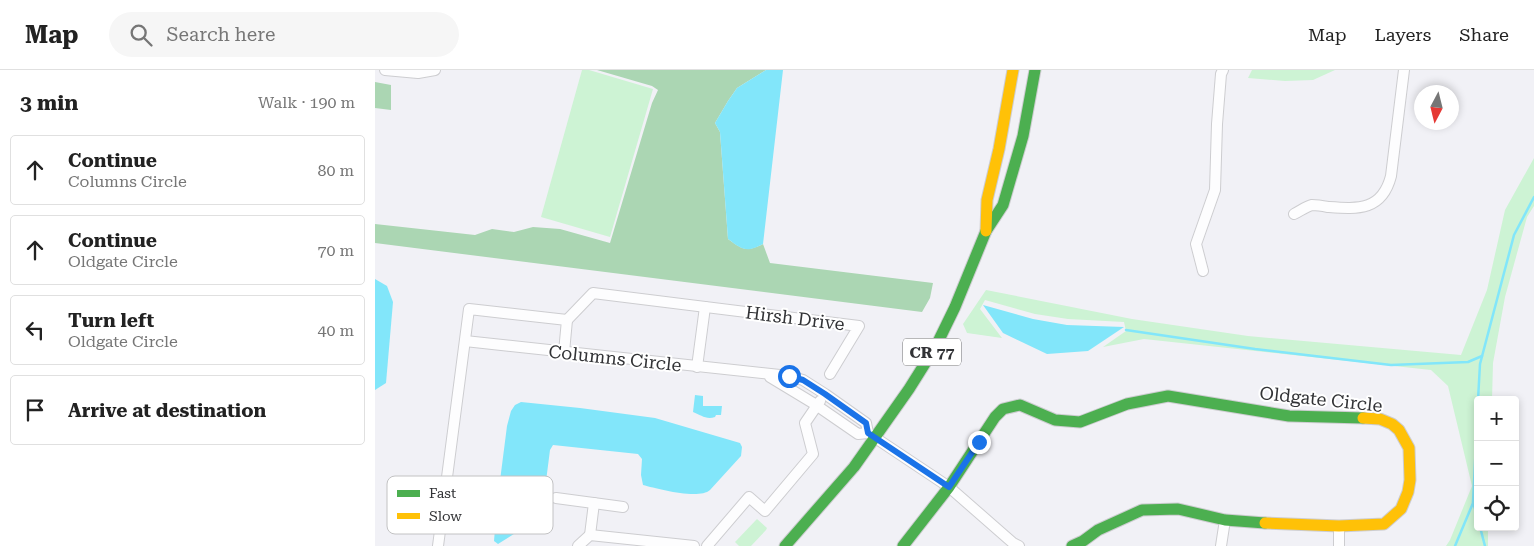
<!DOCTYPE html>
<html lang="en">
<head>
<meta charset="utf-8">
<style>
  :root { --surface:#fff; --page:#f6f6f6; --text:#222; --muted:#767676; --line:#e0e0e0 }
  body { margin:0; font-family:"Roboto Serif",serif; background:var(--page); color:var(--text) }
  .controls { position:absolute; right:15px; bottom:15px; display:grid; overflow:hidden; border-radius:5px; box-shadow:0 2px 8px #0003 }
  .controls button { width:45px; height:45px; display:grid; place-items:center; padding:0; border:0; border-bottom:1px solid var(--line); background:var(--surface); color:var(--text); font:25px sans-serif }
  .compass { position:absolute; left:1039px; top:15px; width:45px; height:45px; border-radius:50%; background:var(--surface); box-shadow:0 2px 8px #0003; rotate:187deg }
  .stop { position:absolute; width:15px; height:15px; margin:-11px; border:4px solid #1a73e8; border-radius:50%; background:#fff }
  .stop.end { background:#1a73e8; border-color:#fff; box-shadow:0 1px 5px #0008 }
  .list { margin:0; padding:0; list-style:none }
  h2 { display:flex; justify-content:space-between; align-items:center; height:65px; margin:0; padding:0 20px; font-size:21px }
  h2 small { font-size:16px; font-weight:400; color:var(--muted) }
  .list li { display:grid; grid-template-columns:32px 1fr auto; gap:15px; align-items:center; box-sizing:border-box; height:70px; margin:0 10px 10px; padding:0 10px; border:1px solid var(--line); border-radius:5px }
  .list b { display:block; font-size:19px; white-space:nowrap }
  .list p { margin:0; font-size:16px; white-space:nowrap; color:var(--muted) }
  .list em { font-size:16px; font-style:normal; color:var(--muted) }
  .icon { flex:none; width:28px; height:28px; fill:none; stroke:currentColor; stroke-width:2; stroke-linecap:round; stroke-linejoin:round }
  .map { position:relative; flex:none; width:1159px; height:476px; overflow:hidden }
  header { display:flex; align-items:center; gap:30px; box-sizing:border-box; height:70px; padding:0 25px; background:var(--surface); border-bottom:1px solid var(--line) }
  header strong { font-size:24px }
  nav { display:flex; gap:28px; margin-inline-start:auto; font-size:18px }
  .search { width:350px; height:45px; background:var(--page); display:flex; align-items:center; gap:12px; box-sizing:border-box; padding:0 18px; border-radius:28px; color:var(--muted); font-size:19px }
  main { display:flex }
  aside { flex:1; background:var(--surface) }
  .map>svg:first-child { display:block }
  .green { fill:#cdf3d4 }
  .forest { fill:#abd6b3 }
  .water { fill:#82e6fa }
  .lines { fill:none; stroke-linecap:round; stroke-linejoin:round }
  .stream { stroke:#82e6fa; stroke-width:2.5 }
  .street-casing { stroke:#cdcdd0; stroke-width:12 }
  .fast-casing { stroke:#cdcdd0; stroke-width:13 }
  .slow-casing { stroke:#cdcdd0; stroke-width:13 }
  .street { stroke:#fdfdfe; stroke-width:10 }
  .fast { stroke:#4caf50; stroke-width:11 }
  .slow { stroke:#ffc107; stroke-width:11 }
  .route { stroke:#1a73e8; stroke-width:6 }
  .labels { text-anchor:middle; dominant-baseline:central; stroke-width:4; stroke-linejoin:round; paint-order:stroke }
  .shield { fill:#fff; stroke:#707072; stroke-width:1 }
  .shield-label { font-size:16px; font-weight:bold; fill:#323336 }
  .street-label { font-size:18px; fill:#323336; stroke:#fff }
  .key { fill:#fff; stroke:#c2c2c3; stroke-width:1 }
  .key-label { font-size:14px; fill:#323336 }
</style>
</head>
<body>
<header>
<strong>Map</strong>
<div class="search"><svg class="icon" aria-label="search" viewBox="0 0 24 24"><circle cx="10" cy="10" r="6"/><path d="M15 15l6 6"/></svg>Search here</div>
<nav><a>Map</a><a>Layers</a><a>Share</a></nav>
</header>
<main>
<aside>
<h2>3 min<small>Walk · 190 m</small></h2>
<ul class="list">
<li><svg class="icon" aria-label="ahead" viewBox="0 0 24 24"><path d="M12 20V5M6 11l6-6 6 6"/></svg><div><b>Continue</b><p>Columns Circle</p></div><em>80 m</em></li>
<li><svg class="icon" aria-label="ahead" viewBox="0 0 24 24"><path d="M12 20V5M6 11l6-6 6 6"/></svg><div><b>Continue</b><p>Oldgate Circle</p></div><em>70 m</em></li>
<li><svg class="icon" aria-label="left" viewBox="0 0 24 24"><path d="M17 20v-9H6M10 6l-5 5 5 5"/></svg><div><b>Turn left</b><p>Oldgate Circle</p></div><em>40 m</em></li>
<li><svg class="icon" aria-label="arrive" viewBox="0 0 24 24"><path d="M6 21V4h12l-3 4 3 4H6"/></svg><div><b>Arrive at destination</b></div></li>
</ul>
</aside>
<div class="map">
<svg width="1159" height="476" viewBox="0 0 1159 476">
  <rect width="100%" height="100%" fill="#f1f1f6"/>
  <g class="green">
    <path d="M 207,0 L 214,0 L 278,19 L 235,167 L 166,147 Z"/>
    <path d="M 877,0 L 960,0 L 938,10 L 910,11 L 873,8 Z"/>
    <path d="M 1159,88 L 1159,136 L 1152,147 L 1130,227 L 1118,293 L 1117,330 L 1103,330 L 1103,457 L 1113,457 L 1113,476 L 1071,476 L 1075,470 L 1097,416 L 1073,316 L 1056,300 L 769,269 L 728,277 L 751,261 L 749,252 L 693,249 L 660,244 L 610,230 L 605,239 L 627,268 L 592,263 L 588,254 L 611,220 L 757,249 L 873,266 L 1086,285 L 1112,220 L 1130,140 Z"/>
    <path d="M 382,449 L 392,458 L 391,460 L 376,476 L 364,476 L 360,472 Z"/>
  </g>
  <g class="forest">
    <path d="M 222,0 L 391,0 L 362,18 L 353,31 L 340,53 L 345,62 L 353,169 C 368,180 371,182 388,174 L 395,193 L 558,213 L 555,228 L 547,242 L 0,173 L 0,154 L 100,165 L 117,159 L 139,162 L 158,157 L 185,159 L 235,173 L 277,33 L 283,20 L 277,16 Z"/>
    <path d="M 0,12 L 16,15 L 16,40 L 0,38 Z"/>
  </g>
  <g class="water">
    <path d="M 391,0 L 408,0 L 388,174 C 371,183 368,180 353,169 L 345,62 L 340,53 L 353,31 L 362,18 Z"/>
    <path d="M 0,209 L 12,216 L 18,232 L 11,313 L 0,320 Z"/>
    <path d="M 608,235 L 658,249 L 692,255 L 749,257 L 713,281 L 672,284 L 628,263 Z"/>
    <path d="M 320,325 L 328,326 L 328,336 L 347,336 L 346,345 L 341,345 L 340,347 C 331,350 326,345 318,342 Z"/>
    <path d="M 146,332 L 205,338 L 280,348 L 365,373 L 367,377 L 366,386 L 335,420 C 324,430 283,419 268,415 L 266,405 L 267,389 L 263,384 L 178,375 L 175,380 L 170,419 L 142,462 L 123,474 L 119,471 L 122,434 L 132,356 L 136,341 L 140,335 Z"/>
  </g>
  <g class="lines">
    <g class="stream">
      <path d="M 751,260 L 880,279 L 1016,295 L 1093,292 L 1107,286"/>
      <path d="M 1103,330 L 1105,294 L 1139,165 L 1159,127"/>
      <path d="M 1103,334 L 1098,432 L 1103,449"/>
      <path d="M 1105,457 L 1110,476"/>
      <path d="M 1080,476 L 1098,433"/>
    </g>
    <defs>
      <g id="street">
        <path d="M 10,0 L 43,3 L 60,0"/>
        <path d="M 919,144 C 925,141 932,136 937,135 C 942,135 948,136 953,137 C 983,139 1007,141 1016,106 L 1029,0"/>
        <path d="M 828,201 L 821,174 L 840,120 L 842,54 L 846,4 L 848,0"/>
        <path d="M 192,250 L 218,223 L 484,256 L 455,304"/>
        <path d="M 90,271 L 414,306 L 428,310 L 450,324 L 491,353 L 493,363"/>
        <path d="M 322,297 L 330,237"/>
        <path d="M 395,307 L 438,333 L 483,364 L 493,363 L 574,417 L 638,473 L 644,476"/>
        <path d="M 181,428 L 248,437"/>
        <path d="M 964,456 L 964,476"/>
        <path d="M 215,465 L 219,433"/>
        <path d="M 63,476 L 94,239 L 192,250 L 189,282"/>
        <path d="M 203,476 L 215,465 L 319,476"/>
        <path d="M 332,476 L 374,427 L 390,441 L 438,384 L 430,353 L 445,331"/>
        <path d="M 846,476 L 850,450"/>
      </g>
      <g id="fast">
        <path d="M 410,476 L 479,397 L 534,319 L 561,276 L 580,237 L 611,161 L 628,135 L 648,66 L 660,0"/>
        <path d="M 528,476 L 574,417 L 620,347 L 628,339 L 645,335 L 680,350 L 705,352 L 752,334 L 793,326 L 914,346 L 988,348"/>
        <path d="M 697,476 L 708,471 L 723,460 L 767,440 L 803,439 L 850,450 L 890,453"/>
      </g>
      <g id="slow">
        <path d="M 611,161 L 612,130 L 624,79 L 638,0"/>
        <path d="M 890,453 L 964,456 L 1009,454 L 1026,439 L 1033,422 L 1035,410 L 1034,378 L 1024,360 L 1017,354 L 1005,349 L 988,348"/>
      </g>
    </defs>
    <use href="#street" class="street-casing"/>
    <use href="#fast" class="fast-casing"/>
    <use href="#slow" class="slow-casing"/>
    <use href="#street" class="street"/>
    <use href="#fast" class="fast"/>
    <use href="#slow" class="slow"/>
  </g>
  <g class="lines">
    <path class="route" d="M 414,306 L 428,310 L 450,324 L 491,353 L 493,363 L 574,417 L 604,372"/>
  </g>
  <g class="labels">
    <rect class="shield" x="528" y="268.5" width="58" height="27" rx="4"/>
    <g class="shield-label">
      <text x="557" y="282">CR 77</text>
    </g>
    <g class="street-label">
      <text transform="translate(420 248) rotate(7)">Hirsh Drive</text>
      <text transform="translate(240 288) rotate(6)">Columns Circle</text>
      <text transform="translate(946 329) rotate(6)">Oldgate Circle</text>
    </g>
  </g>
  <rect x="12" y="406" width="166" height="58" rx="8" class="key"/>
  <rect x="22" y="420" width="23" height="7" fill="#4caf50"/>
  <rect x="22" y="443" width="23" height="6" fill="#ffc107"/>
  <g class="key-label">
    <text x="54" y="428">Fast</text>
    <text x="54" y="451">Slow</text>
  </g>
</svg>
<div class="controls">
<button>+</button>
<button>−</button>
<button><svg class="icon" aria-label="locate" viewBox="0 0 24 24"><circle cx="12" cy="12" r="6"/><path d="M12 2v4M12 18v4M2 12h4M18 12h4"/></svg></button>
</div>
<svg class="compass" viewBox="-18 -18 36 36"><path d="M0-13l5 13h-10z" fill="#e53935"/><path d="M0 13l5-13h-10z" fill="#767676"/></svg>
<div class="stop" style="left:414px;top:306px"></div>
<div class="stop end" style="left:604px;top:372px"></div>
</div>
</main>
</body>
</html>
